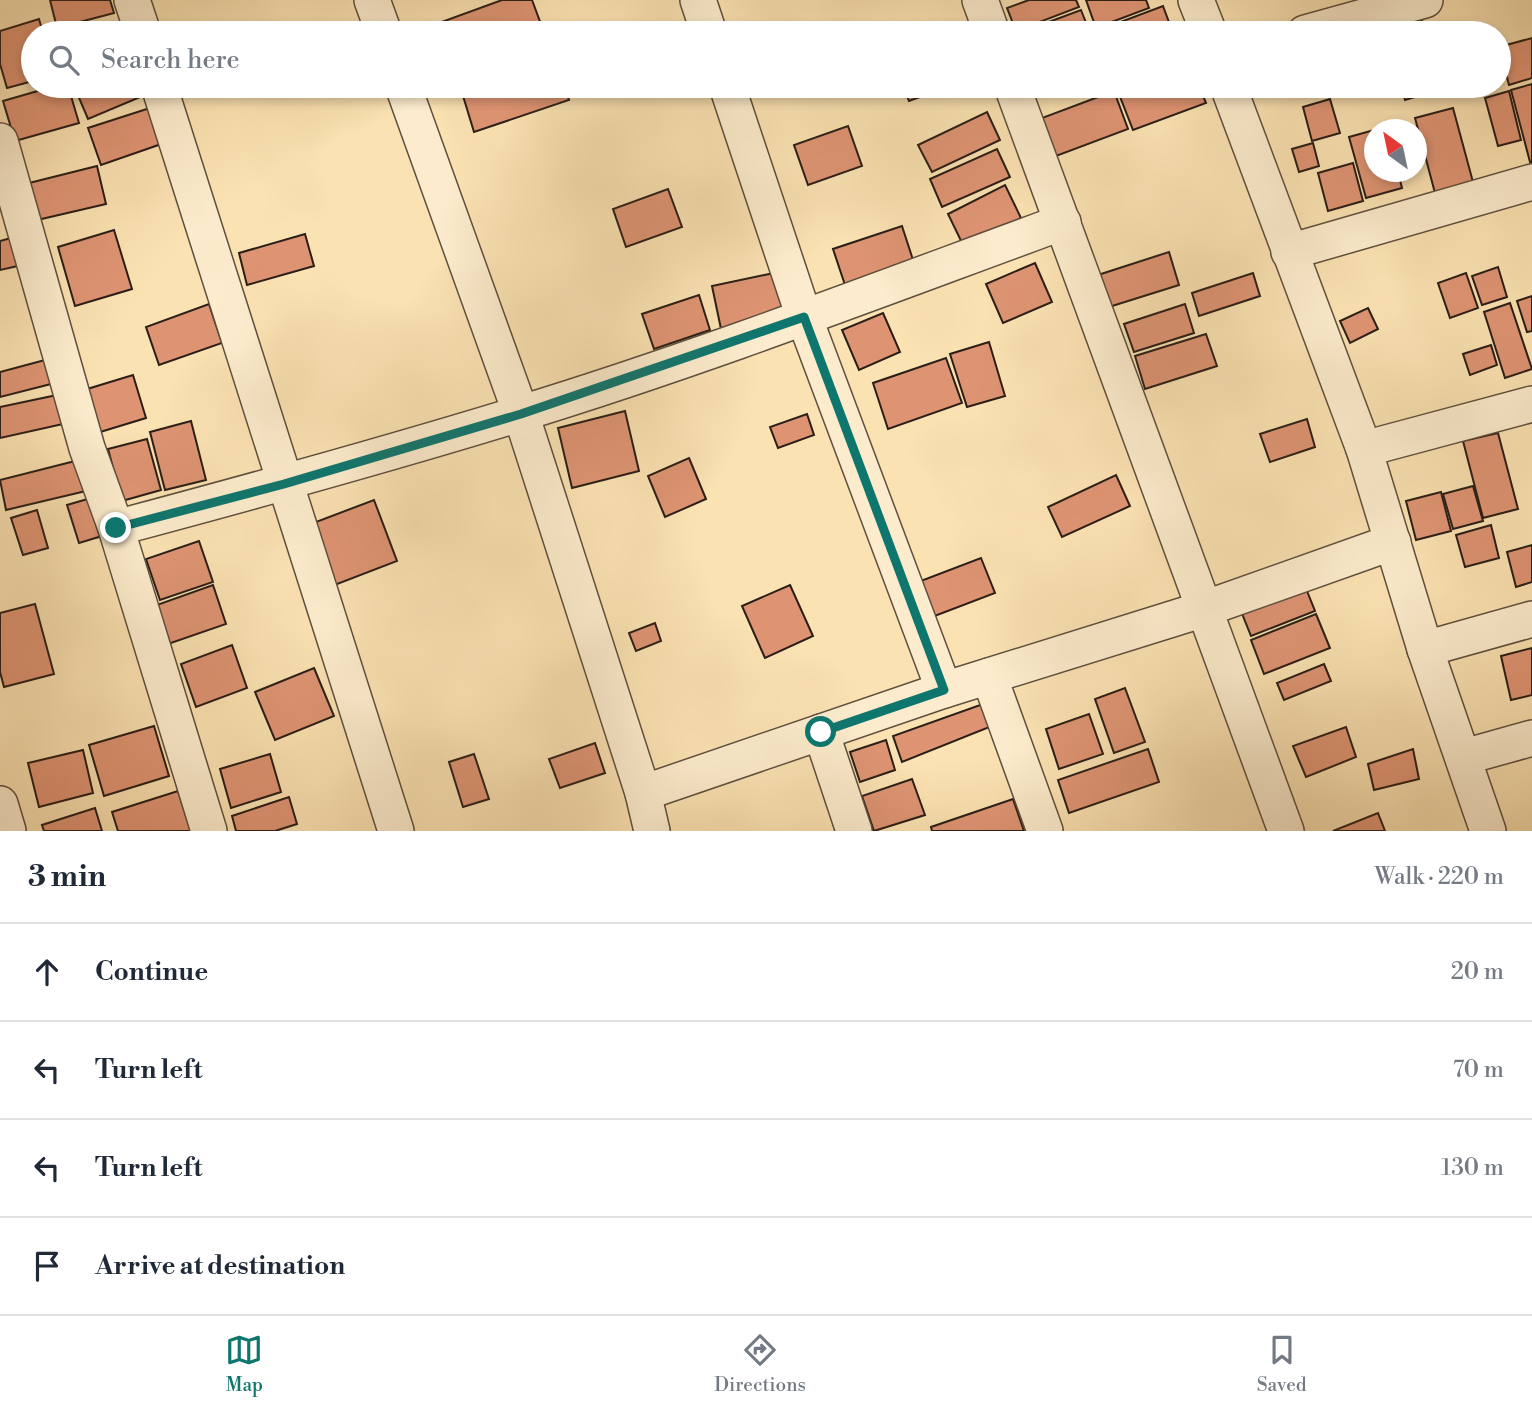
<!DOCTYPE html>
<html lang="en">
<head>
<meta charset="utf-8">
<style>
  :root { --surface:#fff; --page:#f6f6f7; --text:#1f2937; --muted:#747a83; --line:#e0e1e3; --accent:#0f766e }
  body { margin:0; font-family:"Libre Bodoni",serif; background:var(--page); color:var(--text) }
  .compass { position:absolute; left:1364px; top:119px; width:63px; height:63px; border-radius:50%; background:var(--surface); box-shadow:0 4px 10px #0003; rotate:327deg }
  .stop { position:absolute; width:21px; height:21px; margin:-16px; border:5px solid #0f766e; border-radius:50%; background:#fff }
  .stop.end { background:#0f766e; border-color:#fff; box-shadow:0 2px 7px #0008 }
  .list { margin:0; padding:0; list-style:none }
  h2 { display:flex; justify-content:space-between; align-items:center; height:91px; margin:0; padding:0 28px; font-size:30px }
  h2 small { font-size:23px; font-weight:400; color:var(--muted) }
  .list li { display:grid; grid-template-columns:46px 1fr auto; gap:21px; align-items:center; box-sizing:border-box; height:98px; padding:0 28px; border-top:2px solid var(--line) }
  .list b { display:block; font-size:26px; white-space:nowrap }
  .list em { font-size:23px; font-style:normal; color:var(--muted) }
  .icon { flex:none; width:38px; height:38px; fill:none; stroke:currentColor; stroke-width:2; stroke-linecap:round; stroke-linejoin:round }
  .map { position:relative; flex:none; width:1532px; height:831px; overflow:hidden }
  .search { position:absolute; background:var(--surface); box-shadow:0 4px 10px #0003; left:21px; right:21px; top:21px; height:77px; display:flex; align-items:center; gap:18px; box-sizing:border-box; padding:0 24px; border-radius:38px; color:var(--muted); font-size:26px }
  .sheet { height:483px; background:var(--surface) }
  nav { display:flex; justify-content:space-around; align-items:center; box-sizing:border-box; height:98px; border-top:2px solid var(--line); background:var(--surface); font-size:19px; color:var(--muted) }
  nav a { display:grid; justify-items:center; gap:4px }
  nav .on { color:var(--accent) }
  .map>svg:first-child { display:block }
  .building { fill:#de9473; stroke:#2a1e17; stroke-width:2 }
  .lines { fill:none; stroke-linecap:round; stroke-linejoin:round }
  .street-casing { stroke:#5e4f3e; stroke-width:38 }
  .street { stroke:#fceccd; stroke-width:35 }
  .route { stroke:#0f766e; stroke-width:9 }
</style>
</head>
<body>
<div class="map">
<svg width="1532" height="831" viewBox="0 0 1532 831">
  <rect width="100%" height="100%" fill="#fbe2b2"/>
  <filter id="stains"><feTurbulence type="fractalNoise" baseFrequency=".00286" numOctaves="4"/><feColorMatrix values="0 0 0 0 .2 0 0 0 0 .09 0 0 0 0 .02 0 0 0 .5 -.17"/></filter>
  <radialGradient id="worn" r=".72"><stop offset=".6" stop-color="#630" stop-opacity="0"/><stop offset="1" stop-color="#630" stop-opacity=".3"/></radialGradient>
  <g class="building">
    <path d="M 50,0 L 110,0 L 114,13 L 57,28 Z"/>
    <path d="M 502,0 L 532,0 L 542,27 L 524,33 L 427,33 L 425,28 Z"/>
    <path d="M 1029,0 L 1076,0 L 1079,7 L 1016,31 L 1007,8 Z"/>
    <path d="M 1086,0 L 1146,0 L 1149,8 L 1096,28 Z"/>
    <path d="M 1163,6 L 1173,33 L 1100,33 L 1099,30 Z"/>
    <path d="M 1081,10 L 1090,33 L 1019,33 Z"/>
    <path d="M 39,19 L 43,33 L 33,33 L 33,81 L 7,88 L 0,64 L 0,31 Z"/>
    <path d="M 1422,20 L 1425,33 L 1386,33 L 1386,31 Z"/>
    <path d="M 1532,38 L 1532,78 L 1509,85 L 1499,47 Z"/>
    <path d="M 1532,84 L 1532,162 L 1530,162 L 1511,90 Z"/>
    <path d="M 55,86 L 68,86 L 79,123 L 15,141 L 3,101 Z"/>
    <path d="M 74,86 L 141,86 L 145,95 L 88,119 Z"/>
    <path d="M 460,86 L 564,86 L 569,100 L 474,132 Z"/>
    <path d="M 903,86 L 950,86 L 909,101 Z"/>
    <path d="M 1142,86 L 1199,86 L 1206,103 L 1133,130 L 1119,94 Z"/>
    <path d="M 1401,86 L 1440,86 L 1441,89 L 1405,100 Z"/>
    <path d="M 1114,91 L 1128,129 L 1056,156 L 1042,118 Z"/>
    <path d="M 1509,91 L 1521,140 L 1498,146 L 1485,98 Z"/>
    <path d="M 1330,99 L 1340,133 L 1312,141 L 1303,107 Z"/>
    <path d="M 156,106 L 167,142 L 101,165 L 88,128 Z"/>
    <path d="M 1453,108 L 1473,182 L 1435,193 L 1415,118 Z"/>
    <path d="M 987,112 L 1000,140 L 932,172 L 918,145 Z"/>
    <path d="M 848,126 L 862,166 L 808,185 L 794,145 Z"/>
    <path d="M 1374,130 L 1374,172 L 1398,172 L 1402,188 L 1366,198 L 1349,137 Z"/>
    <path d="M 1313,143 L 1319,166 L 1299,172 L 1292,149 Z"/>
    <path d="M 997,149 L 1010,177 L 942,207 L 930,179 Z"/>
    <path d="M 1353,163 L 1363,201 L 1328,211 L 1318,173 Z"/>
    <path d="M 97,166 L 106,204 L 33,221 L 25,184 Z"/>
    <path d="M 1005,185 L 1021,218 L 964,247 L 948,214 Z"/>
    <path d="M 668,189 L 682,227 L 626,247 L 613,209 Z"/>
    <path d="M 902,226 L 914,263 L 845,285 L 833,249 Z"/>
    <path d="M 114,230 L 132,289 L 75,306 L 58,247 Z"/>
    <path d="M 305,234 L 314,266 L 247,285 L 239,253 Z"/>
    <path d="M 11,238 L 18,266 L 0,270 L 0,241 Z"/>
    <path d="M 1169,252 L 1179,285 L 1109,307 L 1098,275 Z"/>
    <path d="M 1035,263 L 1052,302 L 1003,323 L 986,284 Z"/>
    <path d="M 1498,267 L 1507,297 L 1482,305 L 1472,276 Z"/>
    <path d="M 774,273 L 784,316 L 721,329 L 712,286 Z"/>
    <path d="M 1253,273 L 1260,296 L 1199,316 L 1192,293 Z"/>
    <path d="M 1466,273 L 1478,308 L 1450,318 L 1438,283 Z"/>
    <path d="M 699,295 L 710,330 L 654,349 L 642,314 Z"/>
    <path d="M 1532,296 L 1532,331 L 1527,332 L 1517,301 Z"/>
    <path d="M 1510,303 L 1532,369 L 1505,378 L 1484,312 Z"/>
    <path d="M 209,304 L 222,343 L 159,365 L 146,327 Z"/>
    <path d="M 1185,304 L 1194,333 L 1134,352 L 1124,324 Z"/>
    <path d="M 1368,308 L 1378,329 L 1350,343 L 1340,321 Z"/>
    <path d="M 883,313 L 900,352 L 859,370 L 842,330 Z"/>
    <path d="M 1206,334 L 1217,366 L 1145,389 L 1135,356 Z"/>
    <path d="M 989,342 L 1005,396 L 967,407 L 950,354 Z"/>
    <path d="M 1491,345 L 1497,365 L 1470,375 L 1463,354 Z"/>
    <path d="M 946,358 L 962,403 L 888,429 L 873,383 Z"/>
    <path d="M 45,360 L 51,384 L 0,397 L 0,372 Z"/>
    <path d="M 133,375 L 146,418 L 97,433 L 84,390 Z"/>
    <path d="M 57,395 L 63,424 L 0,438 L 0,407 Z"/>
    <path d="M 625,411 L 639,471 L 572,488 L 558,428 Z"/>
    <path d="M 807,414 L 814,435 L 778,448 L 770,427 Z"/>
    <path d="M 1307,419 L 1315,447 L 1270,462 L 1260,434 Z"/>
    <path d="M 191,421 L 206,480 L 165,490 L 150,432 Z"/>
    <path d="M 1498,433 L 1518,509 L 1483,518 L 1463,441 Z"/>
    <path d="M 147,439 L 161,490 L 122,501 L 108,449 Z"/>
    <path d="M 689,458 L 706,499 L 665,517 L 648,476 Z"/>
    <path d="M 79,460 L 86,491 L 6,510 L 0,480 Z"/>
    <path d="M 1116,475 L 1130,506 L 1062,537 L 1048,507 Z"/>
    <path d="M 1473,486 L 1483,521 L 1453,529 L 1443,494 Z"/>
    <path d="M 1441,492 L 1451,531 L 1416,540 L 1406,501 Z"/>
    <path d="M 91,498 L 102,536 L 79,543 L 67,505 Z"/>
    <path d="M 374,500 L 397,561 L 332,586 L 308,525 Z"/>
    <path d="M 37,510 L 48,548 L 23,555 L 11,518 Z"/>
    <path d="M 1491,525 L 1499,558 L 1465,567 L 1456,535 Z"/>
    <path d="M 199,541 L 213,582 L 160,600 L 146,559 Z"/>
    <path d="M 1532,545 L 1532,582 L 1516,587 L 1507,552 Z"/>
    <path d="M 981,558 L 995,593 L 932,617 L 918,582 Z"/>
    <path d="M 213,585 L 226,624 L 168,644 L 154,606 Z"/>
    <path d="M 790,585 L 813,636 L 765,658 L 742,606 Z"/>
    <path d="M 1305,586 L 1315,611 L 1251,636 L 1241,611 Z"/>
    <path d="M 35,604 L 54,674 L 4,687 L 0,672 L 0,613 Z"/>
    <path d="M 1316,614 L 1330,648 L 1264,674 L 1251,640 Z"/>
    <path d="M 655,623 L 661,641 L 636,651 L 629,633 Z"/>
    <path d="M 232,645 L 247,688 L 196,707 L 181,664 Z"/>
    <path d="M 1532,648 L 1532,695 L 1511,700 L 1501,656 Z"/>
    <path d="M 1324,664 L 1331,681 L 1284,700 L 1277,683 Z"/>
    <path d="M 314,668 L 334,716 L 275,740 L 255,692 Z"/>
    <path d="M 1125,688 L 1145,742 L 1114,753 L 1095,699 Z"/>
    <path d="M 983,704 L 992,726 L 902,762 L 893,736 Z"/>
    <path d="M 1089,714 L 1103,754 L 1059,769 L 1046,729 Z"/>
    <path d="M 154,726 L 169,776 L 104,796 L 89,745 Z"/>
    <path d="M 1346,727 L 1356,757 L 1306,777 L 1293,746 Z"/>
    <path d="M 886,740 L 895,770 L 860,782 L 850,752 Z"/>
    <path d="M 595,743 L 605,773 L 560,788 L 549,759 Z"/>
    <path d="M 1148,749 L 1159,782 L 1069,813 L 1058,780 Z"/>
    <path d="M 1413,749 L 1419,779 L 1374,790 L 1368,764 Z"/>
    <path d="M 83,750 L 93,793 L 39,807 L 28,763 Z"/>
    <path d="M 270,754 L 281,792 L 231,808 L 220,769 Z"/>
    <path d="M 474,754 L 489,799 L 463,807 L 449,762 Z"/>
    <path d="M 912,779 L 925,815 L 874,831 L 862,796 Z"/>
    <path d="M 178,791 L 191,831 L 118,831 L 112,812 Z"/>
    <path d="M 289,797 L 297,824 L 275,831 L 236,831 L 232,816 Z"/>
    <path d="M 1013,799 L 1024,831 L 932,831 L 931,827 Z"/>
    <path d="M 95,808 L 102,831 L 44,831 L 42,825 Z"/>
    <path d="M 1378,813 L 1385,831 L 1333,831 Z"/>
  </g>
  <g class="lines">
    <defs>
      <g id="street">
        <path d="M 132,0 L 143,33"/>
        <path d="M 372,0 L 384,33"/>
        <path d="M 698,0 L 709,33"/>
        <path d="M 980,0 L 992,33"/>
        <path d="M 1196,0 L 1209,33"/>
        <path d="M 1305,33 L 1425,0"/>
        <path d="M 159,86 L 396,831"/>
        <path d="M 403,86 L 521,414 L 643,793 L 652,831"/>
        <path d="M 727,86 L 804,317 L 944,690"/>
        <path d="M 1012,86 L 1286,831"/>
        <path d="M 1228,86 L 1364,449 L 1425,649 L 1488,831"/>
        <path d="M 0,141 L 87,448 L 116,528 L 209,831"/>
        <path d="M 1289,252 L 1532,182"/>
        <path d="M 1364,449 L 1532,404"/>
        <path d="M 116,528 C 251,492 385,455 519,414 C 702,358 883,288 1063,222"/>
        <path d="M 1425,649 L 1532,619"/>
        <path d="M 989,676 L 1045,831"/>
        <path d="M 821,732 L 854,831"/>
        <path d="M 1464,757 L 1532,738"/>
        <path d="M 643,793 L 944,690 L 1204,609 L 1393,542"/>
        <path d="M 0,804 L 8,831"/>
      </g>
    </defs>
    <use href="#street" class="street-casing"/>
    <use href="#street" class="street"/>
  </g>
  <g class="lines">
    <path class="route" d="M 116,528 L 284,484 L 521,414 L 804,317 L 944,690 L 821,732"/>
  </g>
  <rect width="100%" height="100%" filter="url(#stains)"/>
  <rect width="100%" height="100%" fill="url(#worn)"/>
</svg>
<svg class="compass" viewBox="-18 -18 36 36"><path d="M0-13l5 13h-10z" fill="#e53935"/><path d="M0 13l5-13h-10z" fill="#747a83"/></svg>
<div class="stop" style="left:821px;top:732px"></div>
<div class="stop end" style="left:116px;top:528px"></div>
<div class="search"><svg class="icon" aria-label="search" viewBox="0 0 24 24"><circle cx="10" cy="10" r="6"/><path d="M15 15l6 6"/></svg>Search here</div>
</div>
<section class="sheet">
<h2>3 min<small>Walk · 220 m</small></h2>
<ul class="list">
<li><svg class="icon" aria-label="ahead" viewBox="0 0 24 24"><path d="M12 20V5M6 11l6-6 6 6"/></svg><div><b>Continue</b></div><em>20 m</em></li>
<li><svg class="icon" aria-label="left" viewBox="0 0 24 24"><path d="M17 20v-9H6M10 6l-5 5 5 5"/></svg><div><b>Turn left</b></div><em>70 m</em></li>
<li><svg class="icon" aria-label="left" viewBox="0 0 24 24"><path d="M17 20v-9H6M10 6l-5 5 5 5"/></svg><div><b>Turn left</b></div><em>130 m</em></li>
<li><svg class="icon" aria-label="arrive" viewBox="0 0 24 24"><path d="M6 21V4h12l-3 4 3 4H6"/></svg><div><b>Arrive at destination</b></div></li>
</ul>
</section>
<nav>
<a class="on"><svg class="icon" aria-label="map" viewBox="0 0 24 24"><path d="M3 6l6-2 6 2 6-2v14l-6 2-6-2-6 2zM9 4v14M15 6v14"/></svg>Map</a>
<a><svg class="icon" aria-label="directions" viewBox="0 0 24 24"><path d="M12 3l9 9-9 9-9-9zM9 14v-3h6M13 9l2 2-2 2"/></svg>Directions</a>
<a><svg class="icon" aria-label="saved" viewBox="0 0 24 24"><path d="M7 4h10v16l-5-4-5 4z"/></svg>Saved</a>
</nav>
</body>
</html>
